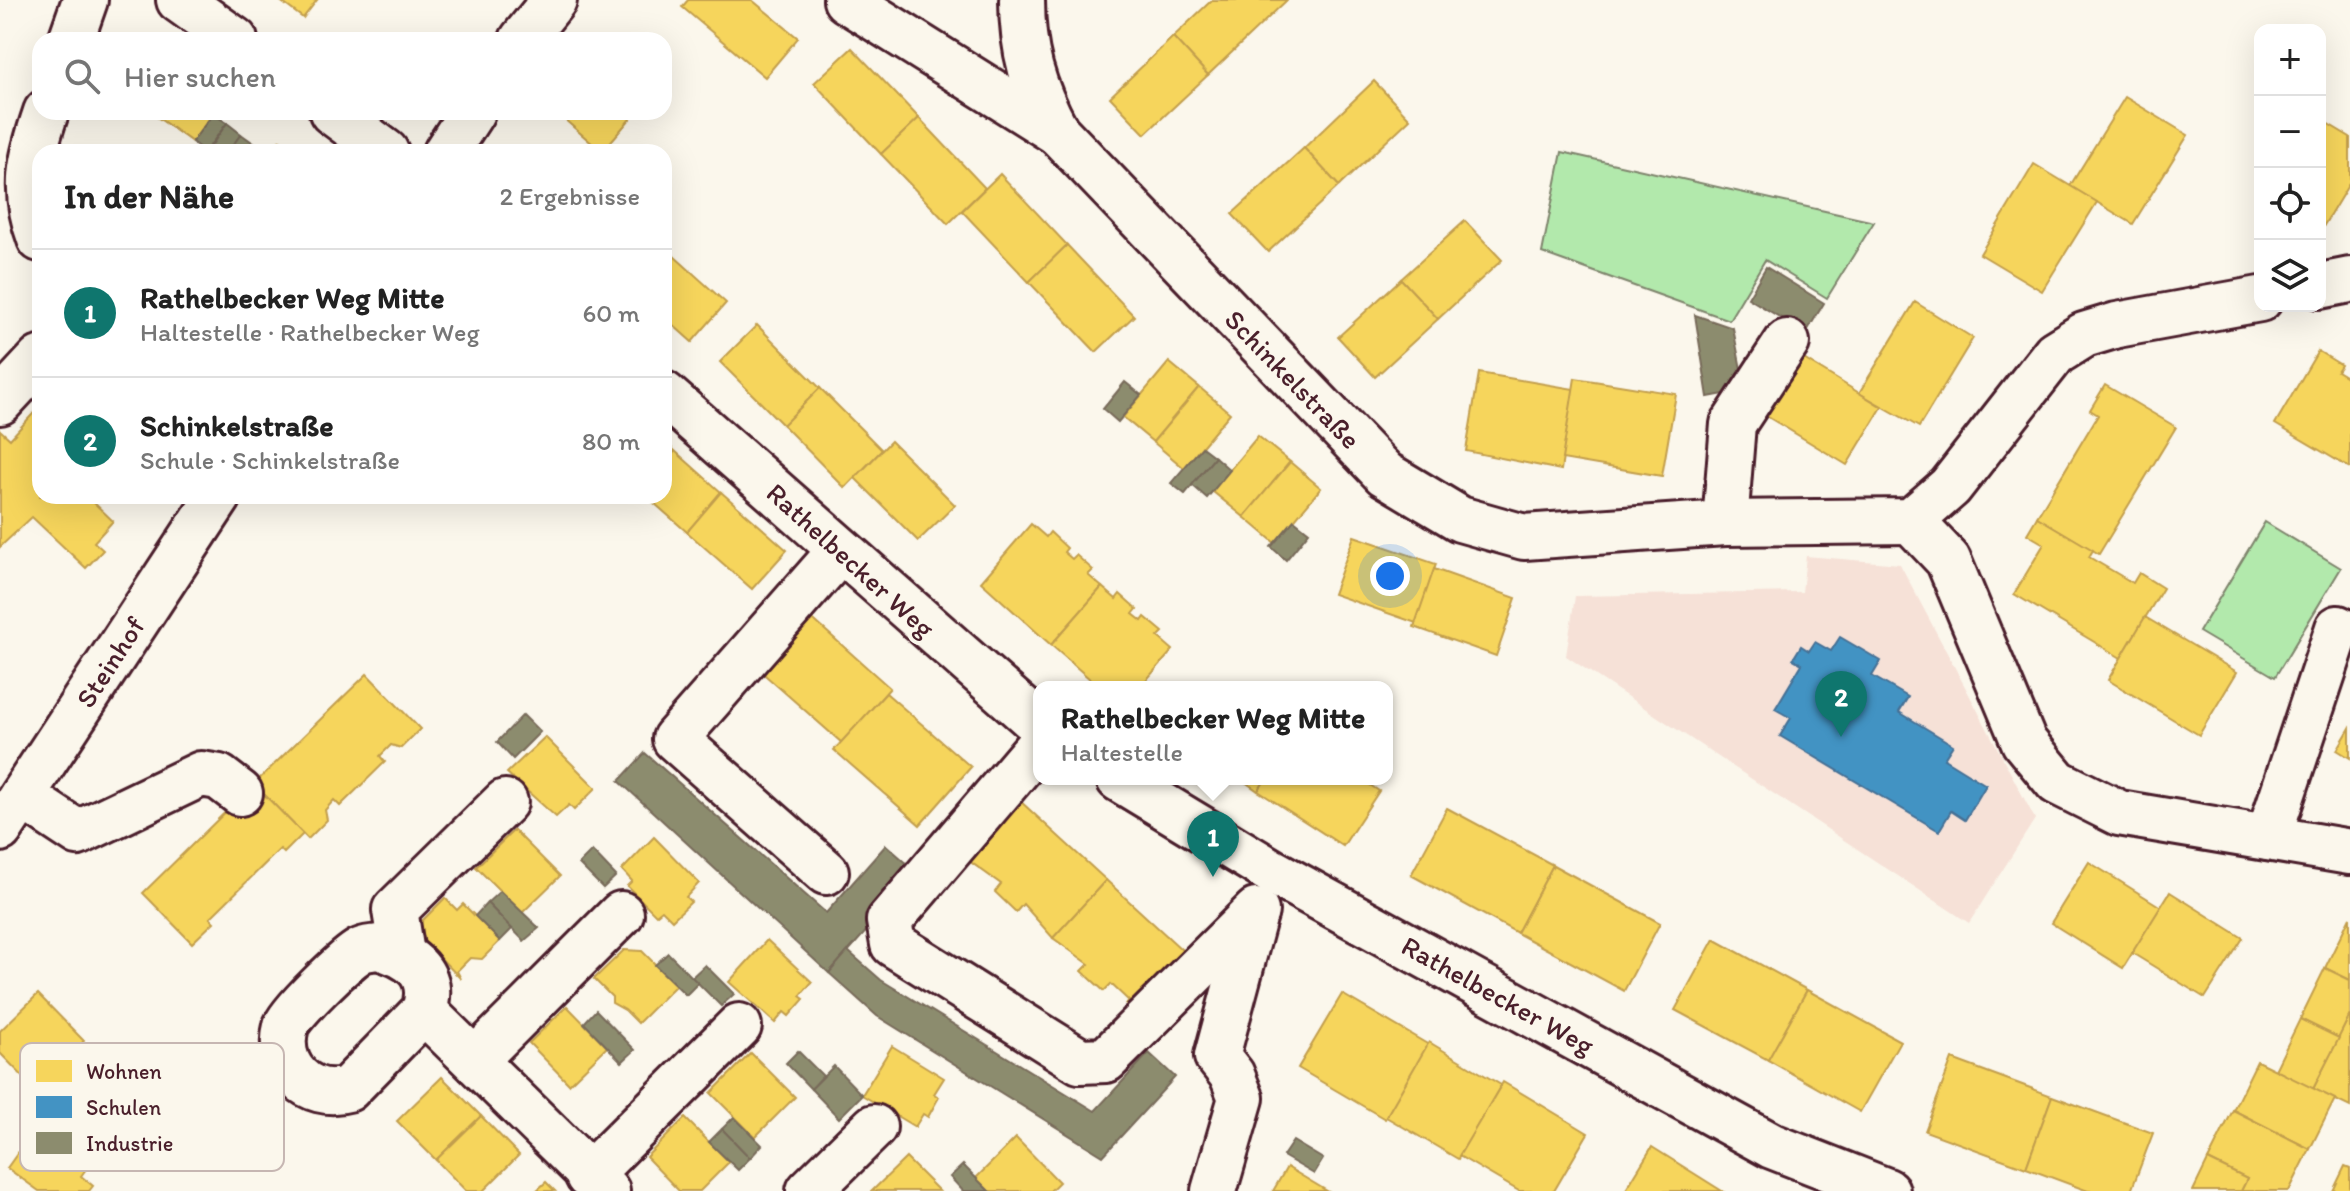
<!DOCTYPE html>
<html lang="de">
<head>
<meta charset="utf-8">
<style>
  :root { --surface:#fff; --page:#f2f2f2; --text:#222; --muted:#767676; --line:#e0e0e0; --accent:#0f766e }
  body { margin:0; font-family:Itim,sans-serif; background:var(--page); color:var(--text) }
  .controls { position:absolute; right:24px; top:24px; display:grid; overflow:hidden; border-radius:16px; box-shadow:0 8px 32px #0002 }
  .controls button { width:72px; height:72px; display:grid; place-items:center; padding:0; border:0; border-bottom:2px solid var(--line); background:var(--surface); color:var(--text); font:40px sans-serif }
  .you { position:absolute; left:1390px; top:576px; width:28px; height:28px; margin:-20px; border:6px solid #fff; border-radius:50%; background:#1a73e8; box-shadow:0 0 0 12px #1a73e833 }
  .badge { display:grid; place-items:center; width:52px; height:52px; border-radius:50%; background:var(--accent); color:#fff; font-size:26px; font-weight:700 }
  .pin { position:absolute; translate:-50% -66px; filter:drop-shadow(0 2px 4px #0008) }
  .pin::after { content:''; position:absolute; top:42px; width:28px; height:24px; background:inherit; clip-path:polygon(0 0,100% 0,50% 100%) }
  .popup { position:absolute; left:1033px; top:681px; width:360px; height:104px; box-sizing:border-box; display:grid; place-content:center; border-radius:16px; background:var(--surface); filter:drop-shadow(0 2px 6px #0005); font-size:26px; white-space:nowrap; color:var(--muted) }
  .popup b { font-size:30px; color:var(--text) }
  .popup::after { content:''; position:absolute; left:50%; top:100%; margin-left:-16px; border:16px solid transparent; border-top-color:var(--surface) }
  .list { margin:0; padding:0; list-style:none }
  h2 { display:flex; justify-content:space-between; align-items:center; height:104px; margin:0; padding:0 32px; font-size:34px }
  h2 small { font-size:26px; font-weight:400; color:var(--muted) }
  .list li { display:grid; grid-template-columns:52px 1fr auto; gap:24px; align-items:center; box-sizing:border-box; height:128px; padding:0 32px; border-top:2px solid var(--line) }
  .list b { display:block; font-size:30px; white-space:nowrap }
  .list p { margin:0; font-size:26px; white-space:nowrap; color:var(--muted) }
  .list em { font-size:26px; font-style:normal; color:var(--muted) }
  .icon { flex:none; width:44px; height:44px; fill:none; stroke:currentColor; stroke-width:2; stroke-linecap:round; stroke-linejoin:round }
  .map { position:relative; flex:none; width:2350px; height:1191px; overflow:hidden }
  .search { position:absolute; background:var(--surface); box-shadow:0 8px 32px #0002; left:32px; top:32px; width:640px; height:88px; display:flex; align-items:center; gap:20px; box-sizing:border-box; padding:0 28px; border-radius:24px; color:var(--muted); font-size:30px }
  .panel { position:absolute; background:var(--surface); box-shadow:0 8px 32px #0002; left:32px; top:144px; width:640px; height:360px; border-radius:24px }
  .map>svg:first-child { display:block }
  .built { fill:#f6e1d7 }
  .green { fill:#b2e9ac; stroke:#7e846c; stroke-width:2 }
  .homes { fill:#f6d55c; stroke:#c29e4d; stroke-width:2 }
  .schools { fill:#4393c3; stroke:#457095; stroke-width:2 }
  .industry { fill:#8c8c6e; stroke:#786b5a; stroke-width:2 }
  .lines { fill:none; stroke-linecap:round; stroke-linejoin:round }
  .minor-casing { stroke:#4a1f2b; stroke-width:50 }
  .minor { stroke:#fbf7ec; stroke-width:44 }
  .labels { text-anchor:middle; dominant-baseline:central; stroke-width:8; stroke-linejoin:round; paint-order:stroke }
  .street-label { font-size:28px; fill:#4a1f2b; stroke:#fbf7ec }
  .key { fill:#fbf7ec; stroke:#c6b6b2; stroke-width:2 }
  .key-label { font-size:22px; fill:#4a1f2b }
</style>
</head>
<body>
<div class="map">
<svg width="2350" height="1191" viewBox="0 0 2350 1191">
  <rect width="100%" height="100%" fill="#fbf7ec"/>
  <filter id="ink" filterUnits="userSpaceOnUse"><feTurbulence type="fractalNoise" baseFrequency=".0125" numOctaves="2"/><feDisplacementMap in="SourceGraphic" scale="16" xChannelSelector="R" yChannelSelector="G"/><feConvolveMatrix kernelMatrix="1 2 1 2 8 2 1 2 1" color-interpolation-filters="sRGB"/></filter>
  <g filter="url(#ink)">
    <path class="built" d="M 1806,556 L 1900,564 L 2035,819 L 1969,923 L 1566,656 L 1575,596 L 1802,592 Z"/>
    <g class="green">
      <path d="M 1562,152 L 1874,222 L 1827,298 L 1765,260 L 1729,320 L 1542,253 Z"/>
      <path d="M 2265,522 L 2341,568 L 2275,677 L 2199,632 Z"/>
    </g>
    <g class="homes">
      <path d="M 279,0 L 317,0 L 303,18 Z"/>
      <path d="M 688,0 L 752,0 L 798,38 L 765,77 L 682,7 Z"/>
      <path d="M 1212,0 L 1287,0 L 1208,75 L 1173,37 Z"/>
      <path d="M 1173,37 L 1208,75 L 1145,134 L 1110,97 Z"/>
      <path d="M 852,48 L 919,118 L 881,154 L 814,83 Z"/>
      <path d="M 1374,81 L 1410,119 L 1339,186 L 1304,148 Z"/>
      <path d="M 2125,97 L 2188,135 L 2133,224 L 2070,186 Z"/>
      <path d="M 150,112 L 214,112 L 192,142 Z"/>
      <path d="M 556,112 L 636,112 L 602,152 Z"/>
      <path d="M 919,118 L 985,188 L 948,224 L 881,154 Z"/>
      <path d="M 2320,119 L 2350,137 L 2350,182 L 2320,232 Z"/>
      <path d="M 280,140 L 296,152 L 271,152 Z"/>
      <path d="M 1304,148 L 1339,186 L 1268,252 L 1232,214 Z"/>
      <path d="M 2034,164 L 2097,202 L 2042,291 L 1980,254 Z"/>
      <path d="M 1000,174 L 1067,245 L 1029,282 L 962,211 Z"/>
      <path d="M 1465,221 L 1502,260 L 1438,319 L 1401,279 Z"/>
      <path d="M 1067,245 L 1134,316 L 1096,352 L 1029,282 Z"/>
      <path d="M 664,247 L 726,303 L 692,342 L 664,317 Z"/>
      <path d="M 1401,279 L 1438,319 L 1375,377 L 1338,337 Z"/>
      <path d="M 1915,302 L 1973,338 L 1919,427 L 1859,393 Z"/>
      <path d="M 757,325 L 820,388 L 783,425 L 720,362 Z"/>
      <path d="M 2318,351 L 2341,365 L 2337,371 L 2350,379 L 2350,468 L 2275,424 Z"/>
      <path d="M 1794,353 L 1882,407 L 1847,465 L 1758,411 Z"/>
      <path d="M 1169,362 L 1199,387 L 1153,442 L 1123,417 Z"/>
      <path d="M 1479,373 L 1574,389 L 1561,470 L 1466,451 Z"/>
      <path d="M 1575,378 L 1676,394 L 1662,476 L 1562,459 Z"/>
      <path d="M 2105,385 L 2176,427 L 2099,554 L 2037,517 L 2098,415 L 2090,410 Z"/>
      <path d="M 1199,387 L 1230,413 L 1184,468 L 1153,442 Z"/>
      <path d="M 820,388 L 882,450 L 845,488 L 783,425 Z"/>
      <path d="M 40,406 L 40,496 L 91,496 L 89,498 L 113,521 L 94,542 L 103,550 L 86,568 L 32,517 L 0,547 L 0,430 L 10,439 Z"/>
      <path d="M 1258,436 L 1290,462 L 1244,517 L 1212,491 Z"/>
      <path d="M 664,441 L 675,451 L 664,464 Z"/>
      <path d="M 891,441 L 955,505 L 918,541 L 855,478 Z"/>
      <path d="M 675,451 L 721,492 L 687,532 L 646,496 L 664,496 L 664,464 Z"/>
      <path d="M 1290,462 L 1321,488 L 1275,543 L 1244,517 Z"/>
      <path d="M 721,492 L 787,550 L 752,589 L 687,532 Z"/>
      <path d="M 2037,517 L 2093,550 L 2089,557 L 2133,583 L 2139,573 L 2163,588 L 2121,658 L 2014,594 L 2044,544 L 2027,534 Z"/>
      <path d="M 1031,524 L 1046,537 L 1050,532 L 1067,548 L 1064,552 L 1072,559 L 1076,555 L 1093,570 L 1088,575 L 1102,587 L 1051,645 L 981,582 Z"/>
      <path d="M 1354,536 L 1436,564 L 1416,623 L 1333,594 Z"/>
      <path d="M 1434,569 L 1516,598 L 1496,656 L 1414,627 Z"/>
      <path d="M 1102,587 L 1116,599 L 1120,594 L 1137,609 L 1133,614 L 1142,621 L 1145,617 L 1163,632 L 1158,637 L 1173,650 L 1140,687 L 1099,687 L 1051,645 Z"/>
      <path d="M 807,614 L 890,688 L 842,743 L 758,669 Z"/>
      <path d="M 2145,617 L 2237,672 L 2199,735 L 2108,680 Z"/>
      <path d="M 367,674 L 420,729 L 401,748 L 391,745 L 380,756 L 385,762 L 340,806 L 334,800 L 325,810 L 327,820 L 308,839 L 254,784 Z"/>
      <path d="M 886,693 L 971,767 L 920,825 L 834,750 Z"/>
      <path d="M 2350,728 L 2350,758 L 2337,750 Z"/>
      <path d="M 545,737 L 596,788 L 574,810 L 569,805 L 556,817 L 507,773 Z"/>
      <path d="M 1241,779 L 1266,779 L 1258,791 Z"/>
      <path d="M 1266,779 L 1361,779 L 1379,791 L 1343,846 L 1258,791 Z"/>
      <path d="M 254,784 L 303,834 L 284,853 L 280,849 L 210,918 L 214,922 L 192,943 L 143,893 Z"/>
      <path d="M 1019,800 L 1106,880 L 1053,938 L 1023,904 L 1016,912 L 995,892 L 1001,884 L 965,858 Z"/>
      <path d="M 1447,808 L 1553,865 L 1517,933 L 1411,875 Z"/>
      <path d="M 514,830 L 560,876 L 522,913 L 476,867 Z"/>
      <path d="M 654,837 L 699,883 L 686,897 L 691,902 L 672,920 L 662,910 L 656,915 L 627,886 L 632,881 L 622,870 Z"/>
      <path d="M 2089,862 L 2161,907 L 2123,968 L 2051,923 Z"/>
      <path d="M 1553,865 L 1660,923 L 1624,991 L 1517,933 Z"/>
      <path d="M 1106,880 L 1193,960 L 1141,1018 L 1126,1005 L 1129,1001 L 1111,984 L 1104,991 L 1082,971 L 1089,964 L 1053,938 Z"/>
      <path d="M 2170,892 L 2243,938 L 2205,998 L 2132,953 Z"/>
      <path d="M 445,898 L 457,910 L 463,904 L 500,941 L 482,959 L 470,958 L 457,971 L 461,979 L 413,930 Z"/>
      <path d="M 2350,917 L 2350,980 L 2325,968 Z"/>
      <path d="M 1714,939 L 1807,990 L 1768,1060 L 1675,1010 Z"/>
      <path d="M 767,940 L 812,982 L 800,996 L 804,999 L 789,1016 L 784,1012 L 775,1023 L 729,982 Z"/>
      <path d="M 624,950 L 642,951 L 676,985 L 638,1023 L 625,1010 L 612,1003 L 612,997 L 594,979 Z"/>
      <path d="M 2325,968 L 2350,980 L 2350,1015 L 2339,1038 L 2300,1019 Z"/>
      <path d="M 1807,990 L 1900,1041 L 1860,1112 L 1768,1060 Z"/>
      <path d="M 38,994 L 84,1041 L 59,1065 L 75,1082 L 56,1099 L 41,1084 L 35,1089 L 0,1053 L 0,1031 Z"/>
      <path d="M 1342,994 L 1429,1045 L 1385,1119 L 1298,1068 Z"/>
      <path d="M 567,1006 L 607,1047 L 569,1084 L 529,1043 Z"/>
      <path d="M 2350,1015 L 2350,1107 L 2313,1089 Z"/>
      <path d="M 2300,1019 L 2339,1038 L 2313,1089 L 2275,1070 Z"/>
      <path d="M 1429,1042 L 1501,1085 L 1458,1159 L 1386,1117 Z"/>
      <path d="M 892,1046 L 944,1078 L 934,1094 L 939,1097 L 928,1117 L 923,1114 L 915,1127 L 862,1095 Z"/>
      <path d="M 751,1053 L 795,1097 L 755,1137 L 711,1093 Z"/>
      <path d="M 1952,1059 L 2052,1096 L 2026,1168 L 1925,1131 Z"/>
      <path d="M 2257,1061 L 2335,1099 L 2310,1149 L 2233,1110 Z"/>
      <path d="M 442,1077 L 481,1116 L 436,1160 L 397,1121 Z"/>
      <path d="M 75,1082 L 109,1115 L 105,1116 L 124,1137 L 109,1153 L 102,1147 L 81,1176 L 93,1186 L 89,1191 L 39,1191 L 7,1168 L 56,1099 Z"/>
      <path d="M 1503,1082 L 1588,1133 L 1554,1191 L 1519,1191 L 1459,1156 Z"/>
      <path d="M 2052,1096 L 2153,1133 L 2131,1191 L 2088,1191 L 2026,1168 Z"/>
      <path d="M 2233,1110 L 2310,1149 L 2289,1191 L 2241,1191 L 2247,1179 L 2208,1160 Z"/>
      <path d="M 481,1116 L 519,1155 L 483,1191 L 466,1191 L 436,1160 Z"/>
      <path d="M 685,1118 L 729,1162 L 700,1191 L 679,1191 L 646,1157 Z"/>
      <path d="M 1016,1138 L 1059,1182 L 1050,1191 L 989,1191 L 976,1178 Z"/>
      <path d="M 1652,1147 L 1722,1191 L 1625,1191 Z"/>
      <path d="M 906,1158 L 939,1191 L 872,1191 Z"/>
      <path d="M 2208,1160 L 2247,1179 L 2241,1191 L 2193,1191 Z"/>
      <path d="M 2345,1166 L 2350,1168 L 2350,1191 L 2333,1191 Z"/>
      <path d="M 1287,1167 L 1327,1191 L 1273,1191 Z"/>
      <path d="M 546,1182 L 555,1191 L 536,1191 Z"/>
    </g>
    <path class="schools" d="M 1840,637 L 1881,661 L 1872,676 L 1908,697 L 1899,712 L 1953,745 L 1944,759 L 1986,785 L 1965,820 L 1951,811 L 1939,831 L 1780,736 L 1791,718 L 1775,709 L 1802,664 L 1793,659 L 1801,646 L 1809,651 L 1815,642 L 1831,651 Z"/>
    <g class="industry">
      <path d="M 213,114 L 227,123 L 205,152 L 192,142 Z"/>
      <path d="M 227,123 L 241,134 L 228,152 L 207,152 Z"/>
      <path d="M 241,134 L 255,144 L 249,152 L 228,152 Z"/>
      <path d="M 255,144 L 266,152 L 249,152 Z"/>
      <path d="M 1766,267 L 1824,303 L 1806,333 L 1748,298 Z"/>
      <path d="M 1695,315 L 1733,328 L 1745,390 L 1708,397 Z"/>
      <path d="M 1125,382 L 1141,395 L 1118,422 L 1103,409 Z"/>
      <path d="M 1202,447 L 1215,457 L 1185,494 L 1171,483 Z"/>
      <path d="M 1215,457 L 1230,470 L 1207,498 L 1192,485 Z"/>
      <path d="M 1294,520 L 1309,532 L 1286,560 L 1271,547 Z"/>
      <path d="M 523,715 L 540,732 L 513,759 L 497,742 Z"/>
      <path d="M 645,753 L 826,913 L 886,845 L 918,873 L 829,973 L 619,781 Z"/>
      <path d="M 592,851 L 616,876 L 603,888 L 579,864 Z"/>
      <path d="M 500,891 L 539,928 L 524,941 L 487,903 Z"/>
      <path d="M 487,903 L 512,929 L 500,941 L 475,916 Z"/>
      <path d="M 848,951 L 881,980 L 1095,1111 L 1149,1053 L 1175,1077 L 1103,1156 L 877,1016 L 829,973 Z"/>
      <path d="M 668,953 L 698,983 L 686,995 L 655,965 Z"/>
      <path d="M 705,965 L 734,994 L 721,1006 L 692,977 Z"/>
      <path d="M 596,1010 L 635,1050 L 622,1062 L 584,1023 Z"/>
      <path d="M 798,1051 L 823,1076 L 811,1089 L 786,1063 Z"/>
      <path d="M 834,1066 L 862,1095 L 839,1118 L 811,1089 Z"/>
      <path d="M 734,1117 L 762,1145 L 750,1158 L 722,1129 Z"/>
      <path d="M 722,1129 L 750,1158 L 738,1170 L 709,1142 Z"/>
      <path d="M 1293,1141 L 1323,1159 L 1314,1174 L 1283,1156 Z"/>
      <path d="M 963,1165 L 989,1191 L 963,1191 L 950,1177 Z"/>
    </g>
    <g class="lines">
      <defs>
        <g id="minor">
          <path d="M 179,0 L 235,40"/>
          <path d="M 846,0 L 1055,131"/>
          <path d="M 1022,0 C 1022,50 1033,88 1057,132 L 1385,474 L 1460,519 L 1524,537 L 1725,523 L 1911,521 L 1950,487 L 2055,353 L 2084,335 L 2117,325 L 2260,299"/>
          <path d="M 71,40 L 85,0"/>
          <path d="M 522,40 L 554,0"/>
          <path d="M 332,112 L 386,152"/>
          <path d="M 446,152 L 472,112"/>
          <path d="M 40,239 C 22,190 30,159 46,112"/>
          <path d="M 2320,286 L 2350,280"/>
          <path d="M 664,394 L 1039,724"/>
          <path d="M 0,402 L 40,359"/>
          <path d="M 1911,521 L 1948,560 L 2024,742 L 2057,782 L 2119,813 L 2350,852"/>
          <path d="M 1725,523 L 1733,424 L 1787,342"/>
          <path d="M 1039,745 L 889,921 L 893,944 L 1080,1061 L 1106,1060 L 1256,911"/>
          <path d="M 1119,779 L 1271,871 L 1772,1146 L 1887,1191"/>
          <path d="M 22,796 L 78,833 L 201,774 L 219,777 L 240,793"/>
          <path d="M 0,829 L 219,496"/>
          <path d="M 2268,838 L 2338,628"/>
          <path d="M 826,872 L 675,739 L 840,551"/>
          <path d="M 378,947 C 412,956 436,974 424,1011 L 348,1089 C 308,1100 275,1067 286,1026 C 289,1014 347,958 360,951 C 365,948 373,948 378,947 Z"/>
          <path d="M 402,954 L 395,910 L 505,802"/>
          <path d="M 424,1011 L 607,1191"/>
          <path d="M 475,1060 L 621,914"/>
          <path d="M 588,1176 L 739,1026"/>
          <path d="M 809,1191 L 874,1127"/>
          <path d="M 1214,1191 L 1241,1098 L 1232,1075 L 1217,1056 L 1255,914"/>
        </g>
      </defs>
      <use href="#minor" class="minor-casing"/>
      <use href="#minor" class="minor"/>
    </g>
  </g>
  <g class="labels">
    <g class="street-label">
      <text transform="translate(1293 379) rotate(46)">Schinkelstraße</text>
      <text transform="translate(851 560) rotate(42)">Rathelbecker Weg</text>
      <text transform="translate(110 662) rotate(-57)">Steinhof</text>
      <text transform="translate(1498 995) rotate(29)">Rathelbecker Weg</text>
    </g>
  </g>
  <rect x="20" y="1043" width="264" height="128" rx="12" class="key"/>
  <rect x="36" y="1060" width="36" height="22" fill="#f6d55c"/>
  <rect x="36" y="1096" width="36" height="22" fill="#4393c3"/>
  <rect x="36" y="1132" width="36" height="22" fill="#8c8c6e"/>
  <g class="key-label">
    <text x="86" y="1079">Wohnen</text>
    <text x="86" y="1115">Schulen</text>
    <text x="86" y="1151">Industrie</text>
  </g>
</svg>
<div class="controls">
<button>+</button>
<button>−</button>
<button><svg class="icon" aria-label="locate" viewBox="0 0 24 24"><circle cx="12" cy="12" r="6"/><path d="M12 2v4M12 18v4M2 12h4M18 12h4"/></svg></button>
<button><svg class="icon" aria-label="layers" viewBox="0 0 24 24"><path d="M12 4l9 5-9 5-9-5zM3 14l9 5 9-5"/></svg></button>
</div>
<div class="you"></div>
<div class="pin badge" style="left:1213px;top:877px">1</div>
<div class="popup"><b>Rathelbecker Weg Mitte</b>Haltestelle</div>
<div class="pin badge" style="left:1841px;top:737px">2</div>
<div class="search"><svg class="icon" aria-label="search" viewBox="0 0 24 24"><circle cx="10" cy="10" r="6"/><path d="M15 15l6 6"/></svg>Hier suchen</div>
<section class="panel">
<h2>In der Nähe<small>2 Ergebnisse</small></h2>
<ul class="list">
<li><span class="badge">1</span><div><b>Rathelbecker Weg Mitte</b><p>Haltestelle · Rathelbecker Weg</p></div><em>60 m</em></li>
<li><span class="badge">2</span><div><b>Schinkelstraße</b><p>Schule · Schinkelstraße</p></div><em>80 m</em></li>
</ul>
</section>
</div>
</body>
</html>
